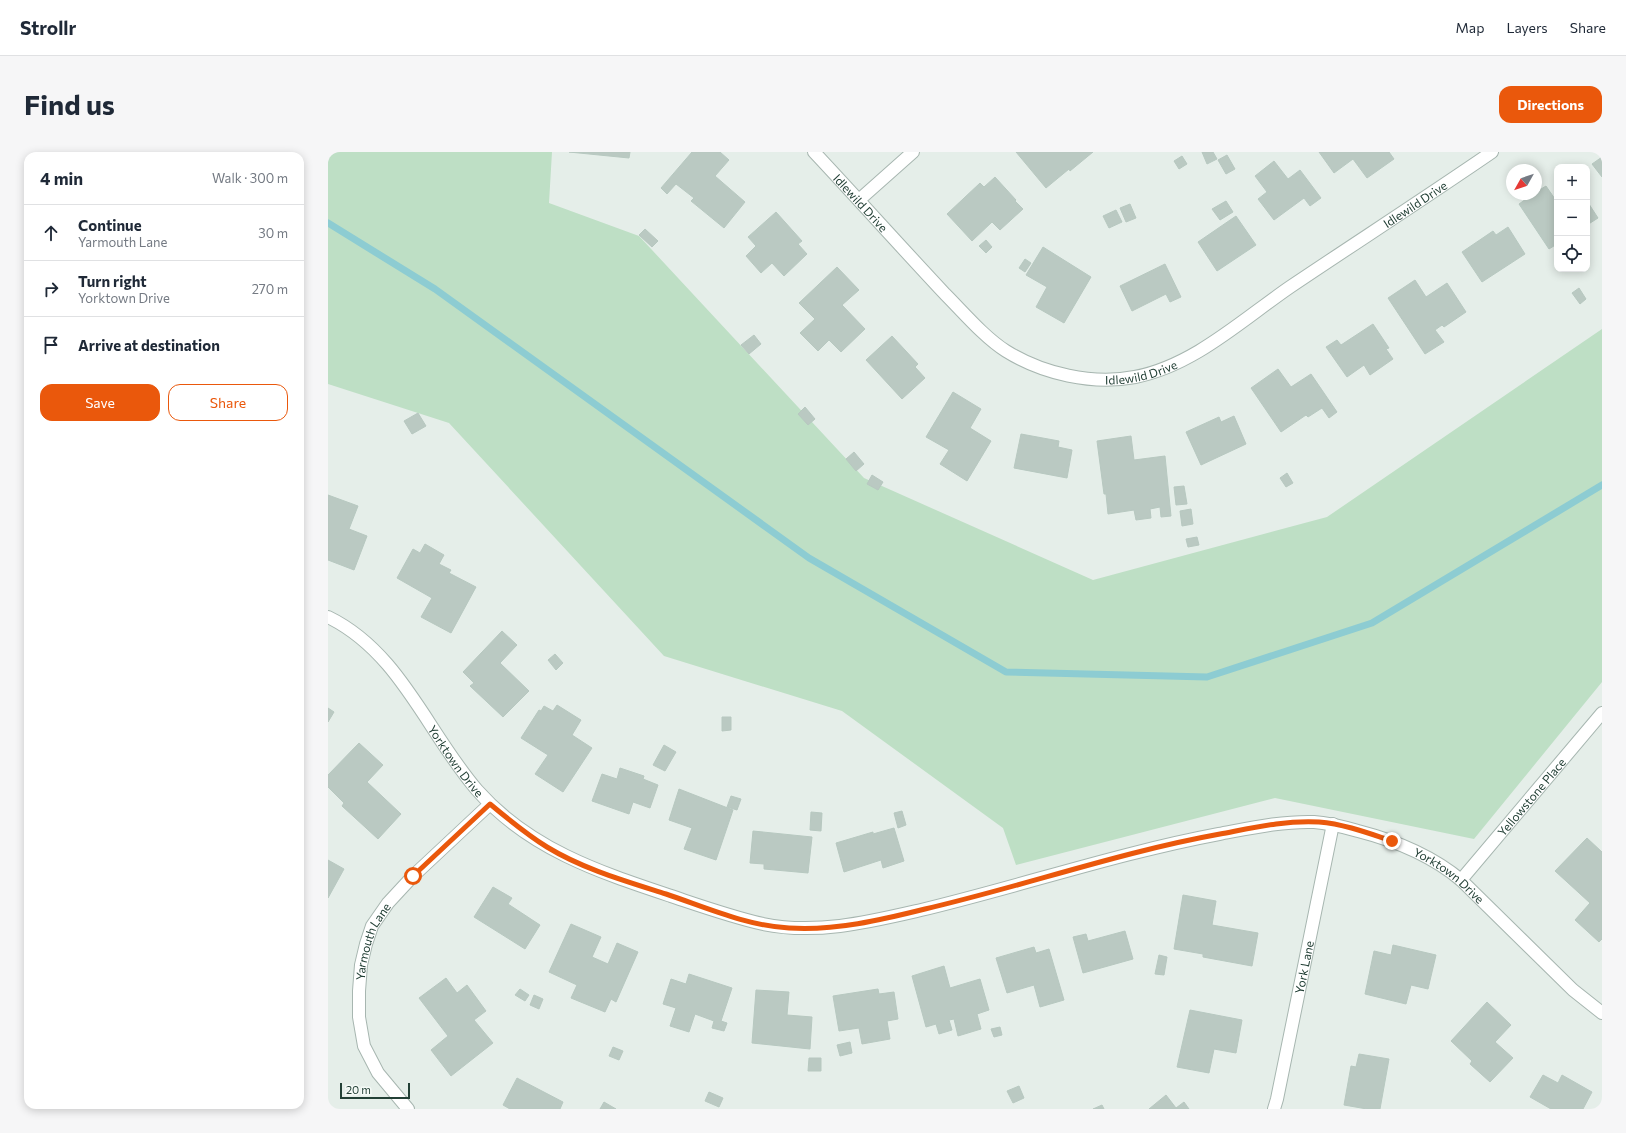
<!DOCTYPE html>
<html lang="en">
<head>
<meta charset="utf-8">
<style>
  :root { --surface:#fff; --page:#f6f6f7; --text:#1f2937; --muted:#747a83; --line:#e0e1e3; --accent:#ea580c }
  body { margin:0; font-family:Commissioner,sans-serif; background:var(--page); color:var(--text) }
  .controls { position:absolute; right:12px; top:12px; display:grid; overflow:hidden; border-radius:8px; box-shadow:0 2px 10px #0003 }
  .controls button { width:36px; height:36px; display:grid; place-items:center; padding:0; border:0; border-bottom:1px solid var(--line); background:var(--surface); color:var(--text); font:20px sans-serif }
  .compass { position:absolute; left:1178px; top:12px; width:36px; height:36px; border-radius:50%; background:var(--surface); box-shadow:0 2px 10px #0003; rotate:230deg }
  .scale { position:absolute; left:12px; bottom:10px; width:70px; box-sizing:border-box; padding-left:4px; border:2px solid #234036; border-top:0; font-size:11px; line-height:14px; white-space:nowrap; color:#234036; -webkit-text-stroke:3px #f5faf7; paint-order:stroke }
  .stop { position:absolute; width:12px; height:12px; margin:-9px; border:3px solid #ea580c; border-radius:50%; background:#fff }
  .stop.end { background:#ea580c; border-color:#fff; box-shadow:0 1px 4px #0008 }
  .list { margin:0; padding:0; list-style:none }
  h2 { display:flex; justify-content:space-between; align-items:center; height:52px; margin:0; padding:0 16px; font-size:17px }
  h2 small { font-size:13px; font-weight:400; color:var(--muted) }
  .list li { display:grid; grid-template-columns:26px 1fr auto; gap:12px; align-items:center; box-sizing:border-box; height:56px; padding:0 16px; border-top:1px solid var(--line) }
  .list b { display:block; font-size:15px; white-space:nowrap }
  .list p { margin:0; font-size:13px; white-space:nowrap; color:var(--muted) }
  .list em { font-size:13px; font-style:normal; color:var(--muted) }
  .actions { display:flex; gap:8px; padding:12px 16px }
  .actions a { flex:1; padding:9px 0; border:1px solid var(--accent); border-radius:12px; text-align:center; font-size:14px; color:var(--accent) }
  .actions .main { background:var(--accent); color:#fff }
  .icon { flex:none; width:22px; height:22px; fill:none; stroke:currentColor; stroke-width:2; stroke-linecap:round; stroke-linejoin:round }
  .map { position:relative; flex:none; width:1274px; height:957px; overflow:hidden; border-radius:12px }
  header { display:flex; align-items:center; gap:24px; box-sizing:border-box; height:56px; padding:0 20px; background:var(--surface); border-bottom:1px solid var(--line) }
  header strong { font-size:19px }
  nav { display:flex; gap:22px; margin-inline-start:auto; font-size:14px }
  .intro { display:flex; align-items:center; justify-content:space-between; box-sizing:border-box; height:96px; padding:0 24px }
  h1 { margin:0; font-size:28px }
  .button { padding:10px 18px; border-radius:12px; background:var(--accent); color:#fff; font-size:14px; font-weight:700 }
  main { display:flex; gap:24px; padding:0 24px }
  aside { flex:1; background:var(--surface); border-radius:12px; box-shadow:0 2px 10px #0003 }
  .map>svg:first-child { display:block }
  .green { fill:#bedfc5 }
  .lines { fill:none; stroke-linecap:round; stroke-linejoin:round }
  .stream { stroke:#8dccd2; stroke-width:7 }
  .building { fill:#bac9c2; stroke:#b7c8c0 }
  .minor-casing { stroke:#a7b6b0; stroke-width:14 }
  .minor { stroke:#fff; stroke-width:12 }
  .route { stroke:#ea580c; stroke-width:5 }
  .labels { text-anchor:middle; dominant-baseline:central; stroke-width:4; stroke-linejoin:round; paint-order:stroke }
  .street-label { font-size:12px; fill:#234036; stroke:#f5faf7 }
</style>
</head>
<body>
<header>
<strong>Strollr</strong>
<nav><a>Map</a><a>Layers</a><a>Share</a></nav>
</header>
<div class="intro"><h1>Find us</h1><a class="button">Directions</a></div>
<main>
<aside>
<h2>4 min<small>Walk · 300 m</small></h2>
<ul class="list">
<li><svg class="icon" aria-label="ahead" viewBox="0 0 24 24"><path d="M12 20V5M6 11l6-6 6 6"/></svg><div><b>Continue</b><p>Yarmouth Lane</p></div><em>30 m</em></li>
<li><svg class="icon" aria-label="right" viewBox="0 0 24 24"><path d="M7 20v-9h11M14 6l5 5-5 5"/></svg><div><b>Turn right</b><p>Yorktown Drive</p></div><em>270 m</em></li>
<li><svg class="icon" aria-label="arrive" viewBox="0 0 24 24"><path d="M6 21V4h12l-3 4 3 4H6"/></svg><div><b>Arrive at destination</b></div></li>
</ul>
<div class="actions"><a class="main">Save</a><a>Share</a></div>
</aside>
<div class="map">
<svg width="1274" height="957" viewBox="0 0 1274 957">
  <rect width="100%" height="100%" fill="#e5eee9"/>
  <path class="green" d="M 0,0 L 224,0 L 221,51 L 311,84 L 536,326 L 765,428 L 999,365 L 1274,177 L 1274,530 L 1146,687 L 947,646 L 688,713 L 675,676 L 514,559 L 336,504 L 121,271 L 0,232 Z"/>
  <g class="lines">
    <path class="stream" d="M 0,71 L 107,137 L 481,406 L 678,520 L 879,525 L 1044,471 L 1274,333"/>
  </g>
  <g class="building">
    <path d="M 241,0 L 302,0 L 301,6 Z"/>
    <path d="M 364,0 L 392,0 L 401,8 L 387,24 L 417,50 L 396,76 L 363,49 L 366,46 L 348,32 L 339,42 L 333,36 Z"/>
    <path d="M 688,0 L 765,0 L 742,19 L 741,17 L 718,36 Z"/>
    <path d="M 874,0 L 885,0 L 889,7 L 879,12 Z"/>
    <path d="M 991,0 L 1061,0 L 1066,7 L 1039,26 L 1025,7 L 1006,21 Z"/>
    <path d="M 899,3 L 907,17 L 898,22 L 890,8 Z"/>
    <path d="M 854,4 L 859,12 L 851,17 L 846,9 Z"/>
    <path d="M 1274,5 L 1274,25 L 1264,12 Z"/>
    <path d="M 946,9 L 960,27 L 972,18 L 993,46 L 982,54 L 976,46 L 946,68 L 930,47 L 939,40 L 927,24 Z"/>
    <path d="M 667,25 L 688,48 L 687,49 L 695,57 L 672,78 L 664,70 L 644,89 L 619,62 L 652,31 L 656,35 Z"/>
    <path d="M 1218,34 L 1229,50 L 1229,92 L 1221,97 L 1191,52 L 1205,42 L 1208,42 L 1208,40 Z"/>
    <path d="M 898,49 L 905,60 L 892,68 L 884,57 Z"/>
    <path d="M 1259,49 L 1270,66 L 1259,73 Z"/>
    <path d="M 802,52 L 808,66 L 798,70 L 792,56 Z"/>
    <path d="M 788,58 L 794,70 L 781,76 L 775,64 Z"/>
    <path d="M 448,60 L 474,89 L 470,92 L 479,102 L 456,124 L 444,111 L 433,121 L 418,104 L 428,94 L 420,85 Z"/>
    <path d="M 908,64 L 928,93 L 889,119 L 870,90 Z"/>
    <path d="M 1180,75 L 1197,102 L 1154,130 L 1134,100 L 1165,79 L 1168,83 Z"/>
    <path d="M 317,77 L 330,89 L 324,95 L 311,83 Z"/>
    <path d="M 658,88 L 664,95 L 658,101 L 651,94 Z"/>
    <path d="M 715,95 L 763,125 L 736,171 L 708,155 L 719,135 L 698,123 Z"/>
    <path d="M 697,107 L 703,111 L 697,120 L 691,116 Z"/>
    <path d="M 837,112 L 853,145 L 842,150 L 838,142 L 804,159 L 792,134 Z"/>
    <path d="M 509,115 L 531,138 L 514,153 L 537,177 L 513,200 L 501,188 L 490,199 L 472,181 L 487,167 L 471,151 Z"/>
    <path d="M 1087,128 L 1098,145 L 1119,131 L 1138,160 L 1116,175 L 1114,173 L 1107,178 L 1116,190 L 1097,202 L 1060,146 Z"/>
    <path d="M 1251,136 L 1258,147 L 1252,152 L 1244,141 Z"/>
    <path d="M 1045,172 L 1061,196 L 1058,197 L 1065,207 L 1042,223 L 1036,213 L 1019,225 L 998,195 L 1009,188 L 1013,193 Z"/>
    <path d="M 426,183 L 433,192 L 421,202 L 413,193 Z"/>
    <path d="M 564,184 L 590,212 L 587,215 L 597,226 L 574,247 L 538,208 Z"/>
    <path d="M 950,217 L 963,235 L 983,222 L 1009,260 L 1001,266 L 994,256 L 980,265 L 978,263 L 953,280 L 923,236 Z"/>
    <path d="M 625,240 L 653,257 L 642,276 L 663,289 L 639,329 L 612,312 L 621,298 L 598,285 Z"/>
    <path d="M 477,255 L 487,267 L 480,273 L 470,262 Z"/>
    <path d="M 90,261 L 98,274 L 84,282 L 76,269 Z"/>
    <path d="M 906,264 L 918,292 L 873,313 L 858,280 L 891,265 L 893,270 Z"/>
    <path d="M 693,282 L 731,289 L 730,295 L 744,298 L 739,326 L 686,316 Z"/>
    <path d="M 803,284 L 806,308 L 837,304 L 843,364 L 833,365 L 832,355 L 822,357 L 823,366 L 808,368 L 806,358 L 780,362 L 778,342 L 776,342 L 769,289 Z"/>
    <path d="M 526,300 L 536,312 L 528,319 L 518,307 Z"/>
    <path d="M 959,321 L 965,331 L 958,335 L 952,326 Z"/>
    <path d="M 544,323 L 555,330 L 550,338 L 539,332 Z"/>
    <path d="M 856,334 L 859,352 L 848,353 L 846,335 Z"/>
    <path d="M 0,343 L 30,354 L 21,377 L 39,384 L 26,418 L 0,408 Z"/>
    <path d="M 863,357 L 865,372 L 854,374 L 852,359 Z"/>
    <path d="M 869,385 L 871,393 L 860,395 L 858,387 Z"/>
    <path d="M 97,392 L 116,403 L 111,412 L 123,418 L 121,421 L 148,435 L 123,481 L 93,465 L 104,446 L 69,426 L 85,397 L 92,401 Z"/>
    <path d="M 174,479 L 189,493 L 172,511 L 201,539 L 175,565 L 142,534 L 146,531 L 135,520 Z"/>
    <path d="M 227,502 L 235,511 L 228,518 L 220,508 Z"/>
    <path d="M 229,553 L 253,568 L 244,583 L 264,596 L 235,640 L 207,622 L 220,603 L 193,586 L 211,558 L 213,559 L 216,554 L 225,559 Z"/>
    <path d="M 0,556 L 6,560 L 0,570 Z"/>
    <path d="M 394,565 L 403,565 L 403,578 L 394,579 Z"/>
    <path d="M 31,591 L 55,613 L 39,630 L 73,662 L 50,687 L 14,654 L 16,651 L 0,635 L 0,623 Z"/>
    <path d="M 336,593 L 348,600 L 337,619 L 325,613 Z"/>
    <path d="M 292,616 L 316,624 L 315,627 L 330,633 L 322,656 L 305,650 L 301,662 L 264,649 L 274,622 L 289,627 Z"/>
    <path d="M 351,637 L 405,658 L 388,708 L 356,697 L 364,676 L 341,668 Z"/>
    <path d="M 403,644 L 413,647 L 409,658 L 399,655 Z"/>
    <path d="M 574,659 L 578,673 L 570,676 L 566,661 Z"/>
    <path d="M 483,660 L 494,661 L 493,679 L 482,678 Z"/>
    <path d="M 566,676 L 576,709 L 555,716 L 553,708 L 516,720 L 508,691 L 545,680 L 545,682 Z"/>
    <path d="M 425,679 L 484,685 L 480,721 L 436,717 L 436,712 L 422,711 Z"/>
    <path d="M 1259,686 L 1274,700 L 1274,787 L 1271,790 L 1247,768 L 1262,751 L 1227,719 Z"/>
    <path d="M 0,708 L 16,717 L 0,746 Z"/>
    <path d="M 165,735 L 184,746 L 180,752 L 212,773 L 197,797 L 146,765 Z"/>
    <path d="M 855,743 L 888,749 L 884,773 L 930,781 L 924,814 L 875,805 L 875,802 L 846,797 Z"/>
    <path d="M 243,772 L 273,785 L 264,805 L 280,812 L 289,791 L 310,800 L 288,850 L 283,847 L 277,860 L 243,846 L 249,833 L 221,820 Z"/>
    <path d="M 797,779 L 805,807 L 755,821 L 745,785 L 758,782 L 760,789 Z"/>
    <path d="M 1065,793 L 1108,803 L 1100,837 L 1083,833 L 1078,852 L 1037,842 L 1046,799 L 1063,803 Z"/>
    <path d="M 706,795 L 708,801 L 721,797 L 736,848 L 712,855 L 706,833 L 679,841 L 668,806 Z"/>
    <path d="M 831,803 L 839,805 L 836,823 L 827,822 Z"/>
    <path d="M 616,814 L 622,836 L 652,827 L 661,858 L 649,862 L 653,877 L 630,884 L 626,867 L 621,868 L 624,878 L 611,882 L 608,872 L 598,875 L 584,824 Z"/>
    <path d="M 361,822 L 404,836 L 393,869 L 399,871 L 396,879 L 384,876 L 386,869 L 367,862 L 361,880 L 342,874 L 348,856 L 335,852 L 343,827 L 358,832 Z"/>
    <path d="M 118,826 L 129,841 L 139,833 L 158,859 L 146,868 L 165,891 L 123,924 L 103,898 L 120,884 L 91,846 Z"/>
    <path d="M 192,837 L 201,843 L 197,849 L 187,843 Z"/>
    <path d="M 550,837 L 551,842 L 566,840 L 570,867 L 559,869 L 562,887 L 534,892 L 531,876 L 511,879 L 505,844 Z"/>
    <path d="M 428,838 L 461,840 L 459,863 L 484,865 L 482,897 L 424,891 Z"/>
    <path d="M 206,843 L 215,847 L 211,857 L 202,853 Z"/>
    <path d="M 1159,850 L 1183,873 L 1167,890 L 1185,906 L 1162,930 L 1142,912 L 1144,909 L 1123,889 Z"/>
    <path d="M 862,858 L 914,868 L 908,901 L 886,897 L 881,921 L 849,915 Z"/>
    <path d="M 672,875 L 674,883 L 666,885 L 663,877 Z"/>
    <path d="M 522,890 L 524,901 L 512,904 L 509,893 Z"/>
    <path d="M 285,895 L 295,899 L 291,908 L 281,904 Z"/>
    <path d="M 1031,902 L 1061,907 L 1052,957 L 1039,957 L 1016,953 L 1023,914 L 1028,915 Z"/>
    <path d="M 481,906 L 493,906 L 493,919 L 480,919 Z"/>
    <path d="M 1215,923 L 1230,931 L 1234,923 L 1264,940 L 1255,957 L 1223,957 L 1202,945 Z"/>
    <path d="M 189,926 L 235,950 L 232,957 L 182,957 L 175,953 Z"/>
    <path d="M 691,934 L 696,946 L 685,951 L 679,939 Z"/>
    <path d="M 381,940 L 395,946 L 391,955 L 377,949 Z"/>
    <path d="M 838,943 L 848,956 L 856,950 L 861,957 L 821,957 Z"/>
    <path d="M 276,950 L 288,957 L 272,957 Z"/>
    <path d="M 774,953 L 776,957 L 765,957 Z"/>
  </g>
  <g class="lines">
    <defs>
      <g id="minor">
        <path id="s1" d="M 486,0 C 530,47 573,95 617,142 C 635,160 657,186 678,199 C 715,222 764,233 807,225 C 865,214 914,168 962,135 C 1029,90 1097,46 1164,0"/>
        <path d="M 531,48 L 585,0"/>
        <path id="s2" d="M 0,465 C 72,500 99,580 149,638 C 201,697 271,720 343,744 C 373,754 404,765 435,772 C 488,783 541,770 593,758 C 693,734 790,701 891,682 C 923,676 954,669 986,670 C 1002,671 1016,675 1030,679 C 1069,689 1103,703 1133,728 L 1245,838 L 1274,861"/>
        <path id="s3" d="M 1133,728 L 1274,561"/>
        <path id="s4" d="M 80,957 L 50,921 L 36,894 L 31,865 L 31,839 L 33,813 L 38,792 L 44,774 L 60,751 L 85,724 L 162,652"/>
        <path id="s5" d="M 946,957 L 949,947 L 1005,672"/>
      </g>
    </defs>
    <use href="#minor" class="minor-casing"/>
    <use href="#minor" class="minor"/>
  </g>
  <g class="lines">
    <path class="route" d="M 85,724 L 162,652 C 180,667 198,682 219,695 C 255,717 297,729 338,742 C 377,755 419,774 461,776 C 507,779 553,768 597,757 C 696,734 792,700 892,682 C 924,676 957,668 991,670 C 1016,672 1040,681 1064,689"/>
  </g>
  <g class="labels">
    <g class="street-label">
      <text stroke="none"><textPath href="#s1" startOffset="69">Idlewild Drive</textPath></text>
      <text stroke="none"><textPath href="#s1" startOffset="742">Idlewild Drive</textPath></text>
      <text stroke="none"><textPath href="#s1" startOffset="418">Idlewild Drive</textPath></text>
      <text stroke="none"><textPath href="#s2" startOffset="195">Yorktown Drive</textPath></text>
      <text stroke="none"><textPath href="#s3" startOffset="109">Yellowstone Place</textPath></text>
      <text stroke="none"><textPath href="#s2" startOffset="1262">Yorktown Drive</textPath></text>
      <text stroke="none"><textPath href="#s4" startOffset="185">Yarmouth Lane</textPath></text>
      <text stroke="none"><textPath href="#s5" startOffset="145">York Lane</textPath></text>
    </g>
  </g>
</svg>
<div class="controls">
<button>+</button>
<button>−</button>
<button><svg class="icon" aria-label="locate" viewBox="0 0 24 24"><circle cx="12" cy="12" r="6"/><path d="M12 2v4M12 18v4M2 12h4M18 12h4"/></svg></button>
</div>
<svg class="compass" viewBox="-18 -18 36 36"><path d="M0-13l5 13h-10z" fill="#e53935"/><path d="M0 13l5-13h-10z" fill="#747a83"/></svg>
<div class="scale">20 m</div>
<div class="stop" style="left:85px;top:724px"></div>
<div class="stop end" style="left:1064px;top:689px"></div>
</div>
</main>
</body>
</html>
